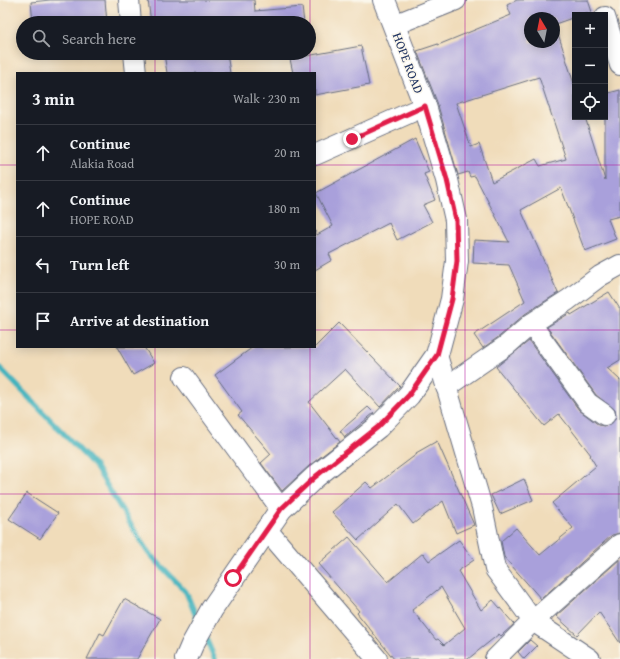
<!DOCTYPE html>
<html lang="en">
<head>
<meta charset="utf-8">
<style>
  :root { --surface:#171b24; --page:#20242c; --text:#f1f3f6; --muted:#9ea1a6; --line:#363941 }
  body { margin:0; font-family:"Gentium Book Plus",serif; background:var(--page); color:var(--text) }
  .controls { position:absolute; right:12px; top:12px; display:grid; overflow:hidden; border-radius:0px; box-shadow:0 2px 10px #0003 }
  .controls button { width:36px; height:36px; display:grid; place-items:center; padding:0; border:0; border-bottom:1px solid var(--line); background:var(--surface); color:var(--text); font:20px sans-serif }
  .compass { position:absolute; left:524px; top:12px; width:36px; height:36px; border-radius:50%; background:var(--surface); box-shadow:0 2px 10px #0003; rotate:350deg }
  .stop { position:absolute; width:12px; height:12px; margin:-9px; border:3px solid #e11d48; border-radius:50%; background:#fff }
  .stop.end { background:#e11d48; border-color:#fff; box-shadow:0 1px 4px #0008 }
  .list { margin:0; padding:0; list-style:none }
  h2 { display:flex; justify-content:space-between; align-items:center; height:52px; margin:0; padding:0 16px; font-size:17px }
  h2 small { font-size:13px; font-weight:400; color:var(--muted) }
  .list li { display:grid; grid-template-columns:26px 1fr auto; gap:12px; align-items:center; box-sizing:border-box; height:56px; padding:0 16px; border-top:1px solid var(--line) }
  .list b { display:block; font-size:15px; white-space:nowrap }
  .list p { margin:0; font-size:13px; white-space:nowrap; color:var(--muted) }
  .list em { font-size:13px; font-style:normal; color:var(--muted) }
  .icon { flex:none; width:22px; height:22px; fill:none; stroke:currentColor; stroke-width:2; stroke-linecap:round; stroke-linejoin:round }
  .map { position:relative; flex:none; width:620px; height:659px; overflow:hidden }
  .search { position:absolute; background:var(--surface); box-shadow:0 2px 10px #0003; left:16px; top:16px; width:300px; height:44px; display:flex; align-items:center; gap:10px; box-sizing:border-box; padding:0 14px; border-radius:22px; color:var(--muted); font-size:15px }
  .panel { position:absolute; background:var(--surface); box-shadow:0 2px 10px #0003; left:16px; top:72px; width:300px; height:276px; border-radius:0px }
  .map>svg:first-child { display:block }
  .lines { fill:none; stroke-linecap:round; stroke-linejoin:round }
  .stream { stroke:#43b3bd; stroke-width:5.5 }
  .building { fill:#a9a0db; fill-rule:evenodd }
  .minor-casing { stroke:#666c7e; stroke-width:22 }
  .tertiary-casing { stroke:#666c7e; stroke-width:24 }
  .minor { stroke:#fff; stroke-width:20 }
  .tertiary { stroke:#fff; stroke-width:22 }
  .route { stroke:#e11d48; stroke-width:5 }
  .grid { fill:none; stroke:#b5179e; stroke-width:1; stroke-opacity:0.55 }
  .labels { text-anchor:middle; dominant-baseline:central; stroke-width:3; stroke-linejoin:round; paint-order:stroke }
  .street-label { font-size:13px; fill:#1b2f5e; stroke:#fbf7ec }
</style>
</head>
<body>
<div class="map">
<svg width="620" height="659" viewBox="0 0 620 659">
  <rect width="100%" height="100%" fill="#fbf7ec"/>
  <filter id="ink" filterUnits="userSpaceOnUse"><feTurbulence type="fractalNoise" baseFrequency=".025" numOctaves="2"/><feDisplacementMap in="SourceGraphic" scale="8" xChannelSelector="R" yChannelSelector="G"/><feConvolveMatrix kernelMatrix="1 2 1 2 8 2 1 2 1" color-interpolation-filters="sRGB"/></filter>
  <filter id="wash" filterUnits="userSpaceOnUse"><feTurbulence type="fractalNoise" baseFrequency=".012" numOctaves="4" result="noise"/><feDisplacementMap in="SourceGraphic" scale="16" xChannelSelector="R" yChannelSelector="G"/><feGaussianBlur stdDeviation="0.9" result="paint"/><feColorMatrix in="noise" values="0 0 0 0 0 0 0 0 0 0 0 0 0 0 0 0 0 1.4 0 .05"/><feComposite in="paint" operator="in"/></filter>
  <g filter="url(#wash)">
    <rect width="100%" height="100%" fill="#f0dcba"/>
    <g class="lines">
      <g class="stream">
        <path d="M 0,368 L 95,466 L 147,551 L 186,592 L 198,621"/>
        <path d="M 204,634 L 215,659"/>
      </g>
    </g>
    <g id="blocks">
      <g class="building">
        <path d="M 50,0 L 105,0 L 107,23 L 33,23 L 31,2 Z"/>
        <path d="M 148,0 L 254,0 L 255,11 L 302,7 L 304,23 L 151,23 Z"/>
        <path d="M 517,0 L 588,0 L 592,12 L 575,15 L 575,17 L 555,24 L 575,87 L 575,117 L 585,117 L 605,180 L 605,94 L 620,90 L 620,216 L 608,219 L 616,239 L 585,251 L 561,188 L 521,210 L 558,293 L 525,314 L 500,336 L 483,348 L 474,335 L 525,301 L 509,265 L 473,263 L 474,240 L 509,242 L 475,176 L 470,177 L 468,172 L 458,175 L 437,102 L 417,51 L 438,44 L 438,45 L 511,15 L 507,5 ZM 530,18 L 554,18 L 554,42 L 530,42 ZM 539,77 L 566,159 L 540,166 L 536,159 L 492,182 L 479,144 L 471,147 L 456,103 Z"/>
        <path d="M 361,46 L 369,85 L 315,95 L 315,73 L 293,73 L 290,59 Z"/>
        <path d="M 164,53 L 227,53 L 230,73 L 167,73 Z"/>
        <path d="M 415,139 L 429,172 L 424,174 L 435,200 L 423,205 L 432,222 L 397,240 L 389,223 L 329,254 L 332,260 L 315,270 L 315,230 L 317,235 L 333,226 L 316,193 Z"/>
        <path d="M 609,292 L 620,309 L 620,360 L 607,368 L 620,380 L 620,533 L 612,535 L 541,599 L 504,557 L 501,541 L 516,528 L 540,555 L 573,528 L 552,503 L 596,466 L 590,456 L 591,455 L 559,414 L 544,426 L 496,367 L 529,341 L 579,410 L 599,425 L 604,426 L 610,425 L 616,416 L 615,410 L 596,395 L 547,327 L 570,313 L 571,315 Z"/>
        <path d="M 339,323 L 400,386 L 380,407 L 345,369 L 309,402 L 340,442 L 310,465 L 282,491 L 261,463 L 271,454 L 238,415 L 242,412 L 215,375 L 253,347 L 315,347 Z"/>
        <path d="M 117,347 L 144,347 L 154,363 L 133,375 Z"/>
        <path d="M 368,407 L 374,413 L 345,437 L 340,431 Z"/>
        <path d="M 437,441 L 474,525 L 456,533 L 443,501 L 413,524 L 398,504 L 358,540 L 332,512 L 366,482 L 372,488 L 417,454 L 416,453 Z"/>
        <path d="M 524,479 L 533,500 L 500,514 L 491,495 Z"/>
        <path d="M 27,493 L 58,513 L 40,539 L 9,519 Z"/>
        <path d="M 349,537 L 388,582 L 423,553 L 429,561 L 459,540 L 474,560 L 458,571 L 481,610 L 493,600 L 514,624 L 501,636 L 499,634 L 468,659 L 394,659 L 357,613 L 359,611 L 318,564 ZM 441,587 L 465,628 L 444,645 L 438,639 L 436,640 L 412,610 Z"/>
        <path d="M 620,559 L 620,643 L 599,612 L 577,635 L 556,616 Z"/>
        <path d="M 124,599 L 160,619 L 137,659 L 87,659 L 100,633 L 104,635 Z"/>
        <path d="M 530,640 L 537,646 L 524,659 L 518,652 Z"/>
      </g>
    </g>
  </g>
  <g filter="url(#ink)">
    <use href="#blocks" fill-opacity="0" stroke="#666c7e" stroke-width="1"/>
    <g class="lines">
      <defs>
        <g id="minor">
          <path d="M 129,0 L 131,23"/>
          <path d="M 605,17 L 620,65"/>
          <path d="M 394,25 L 456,0"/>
          <path d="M 134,53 L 136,73"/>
          <path d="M 315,155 L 425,106"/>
          <path d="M 531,324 L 588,403 L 605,415"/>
          <path d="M 437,355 L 482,507 L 495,569 L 533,621 L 590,659"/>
          <path d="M 184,377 L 281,509"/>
          <path d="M 446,387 L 507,345 L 531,324 L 568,300 L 600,276 L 620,265"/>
          <path d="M 267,530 L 377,659"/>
          <path d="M 495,659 L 533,621 L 620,544"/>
        </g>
        <path id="tertiary" d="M 186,659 L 192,645 L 212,609 L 281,509 L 315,477 L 378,427 L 409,395 L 437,355 L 452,299 L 457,261 L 456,220 L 447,180 L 425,106 L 384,0"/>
      </defs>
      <use href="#minor" class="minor-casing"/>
      <use href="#tertiary" class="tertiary-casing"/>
      <use href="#minor" class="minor"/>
      <use href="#tertiary" class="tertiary"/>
    </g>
  </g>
  <g class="lines" filter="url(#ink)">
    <path class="route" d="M 233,578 L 281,509 L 315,477 L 378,427 L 409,395 L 437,355 L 452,299 L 457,261 L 456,220 L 447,180 L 425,106 L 352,139"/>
  </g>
  <path class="grid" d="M 155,0 L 155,23M 310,0 L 310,73M 465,0 L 465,659M 155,53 L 155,73M 0,165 L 17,165M 315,165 L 620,165M 0,330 L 17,330M 315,330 L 620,330M 155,347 L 155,659M 310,347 L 310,659M 0,494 L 620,494"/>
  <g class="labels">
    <g class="street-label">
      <text transform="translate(408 63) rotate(69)">HOPE ROAD</text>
    </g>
  </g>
</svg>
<div class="controls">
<button>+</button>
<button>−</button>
<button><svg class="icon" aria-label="locate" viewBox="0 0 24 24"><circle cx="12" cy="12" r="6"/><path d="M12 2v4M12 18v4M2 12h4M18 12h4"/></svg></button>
</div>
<svg class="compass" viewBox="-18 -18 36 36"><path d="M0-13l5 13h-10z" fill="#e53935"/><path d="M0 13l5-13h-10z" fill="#9ea1a6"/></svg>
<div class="stop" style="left:233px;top:578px"></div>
<div class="stop end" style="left:352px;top:139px"></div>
<div class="search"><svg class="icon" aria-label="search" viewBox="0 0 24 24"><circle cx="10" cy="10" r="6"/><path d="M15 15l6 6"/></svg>Search here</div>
<section class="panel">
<h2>3 min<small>Walk · 230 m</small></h2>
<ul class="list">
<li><svg class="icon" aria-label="ahead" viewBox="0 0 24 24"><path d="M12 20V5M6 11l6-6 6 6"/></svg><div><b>Continue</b><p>Alakia Road</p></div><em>20 m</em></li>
<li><svg class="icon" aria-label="ahead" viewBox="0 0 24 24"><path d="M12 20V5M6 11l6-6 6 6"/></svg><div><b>Continue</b><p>HOPE ROAD</p></div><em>180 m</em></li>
<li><svg class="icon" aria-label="left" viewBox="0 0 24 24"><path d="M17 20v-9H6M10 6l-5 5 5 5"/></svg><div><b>Turn left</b></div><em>30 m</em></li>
<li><svg class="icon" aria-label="arrive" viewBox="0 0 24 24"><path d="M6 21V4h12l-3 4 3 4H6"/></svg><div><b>Arrive at destination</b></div></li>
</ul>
</section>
</div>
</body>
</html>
